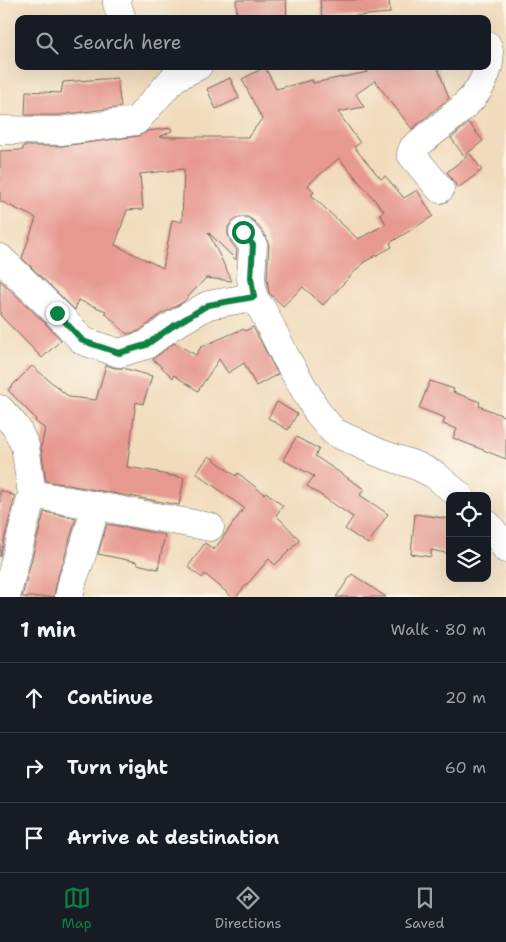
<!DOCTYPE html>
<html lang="en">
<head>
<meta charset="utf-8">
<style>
  :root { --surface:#171b24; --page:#242831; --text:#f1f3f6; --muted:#9ea1a6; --line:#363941; --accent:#0b8043 }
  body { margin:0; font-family:"Shantell Sans",sans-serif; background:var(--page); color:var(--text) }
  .controls { position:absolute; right:15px; bottom:15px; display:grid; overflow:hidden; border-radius:10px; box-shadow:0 5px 20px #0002 }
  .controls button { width:45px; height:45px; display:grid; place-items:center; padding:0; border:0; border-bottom:1px solid var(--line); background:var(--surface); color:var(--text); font:25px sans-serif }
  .stop { position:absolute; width:15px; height:15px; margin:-11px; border:4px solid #0b8043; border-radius:50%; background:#fff }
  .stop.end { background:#0b8043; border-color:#fff; box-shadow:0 1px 5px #0008 }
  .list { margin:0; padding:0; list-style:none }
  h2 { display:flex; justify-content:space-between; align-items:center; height:65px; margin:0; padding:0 20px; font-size:21px }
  h2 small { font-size:16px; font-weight:400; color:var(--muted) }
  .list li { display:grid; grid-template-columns:32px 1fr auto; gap:15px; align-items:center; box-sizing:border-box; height:70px; padding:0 20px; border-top:1px solid var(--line) }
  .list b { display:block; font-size:19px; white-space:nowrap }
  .list em { font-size:16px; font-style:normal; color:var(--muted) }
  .icon { flex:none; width:28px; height:28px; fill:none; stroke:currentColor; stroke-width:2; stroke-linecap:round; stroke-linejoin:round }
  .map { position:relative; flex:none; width:506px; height:597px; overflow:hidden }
  .search { position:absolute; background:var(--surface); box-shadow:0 5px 20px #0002; left:15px; right:15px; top:15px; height:55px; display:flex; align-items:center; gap:12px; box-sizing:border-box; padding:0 18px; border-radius:10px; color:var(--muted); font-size:19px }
  .sheet { height:275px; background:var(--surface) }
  nav { display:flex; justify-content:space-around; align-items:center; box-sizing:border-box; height:70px; border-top:1px solid var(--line); background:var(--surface); font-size:14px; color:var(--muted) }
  nav a { display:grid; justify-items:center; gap:2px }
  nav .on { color:var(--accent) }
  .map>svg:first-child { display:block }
  .building { fill:#e79990; fill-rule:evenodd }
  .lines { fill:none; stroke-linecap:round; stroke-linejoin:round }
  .minor-casing { stroke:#70695e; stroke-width:29 }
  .minor { stroke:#fff; stroke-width:28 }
  .route { stroke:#0b8043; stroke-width:6 }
</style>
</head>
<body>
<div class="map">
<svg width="506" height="597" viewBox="0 0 506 597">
  <rect width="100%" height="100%" fill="#fbf7ec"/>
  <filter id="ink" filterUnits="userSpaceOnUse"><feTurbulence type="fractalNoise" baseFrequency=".02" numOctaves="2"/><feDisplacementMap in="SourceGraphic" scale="10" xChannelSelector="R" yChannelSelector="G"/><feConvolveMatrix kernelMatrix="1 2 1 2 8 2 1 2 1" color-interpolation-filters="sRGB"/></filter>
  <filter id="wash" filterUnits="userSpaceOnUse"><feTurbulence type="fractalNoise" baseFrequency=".0096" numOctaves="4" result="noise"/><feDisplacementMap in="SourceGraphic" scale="20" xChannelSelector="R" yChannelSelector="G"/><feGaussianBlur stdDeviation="1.12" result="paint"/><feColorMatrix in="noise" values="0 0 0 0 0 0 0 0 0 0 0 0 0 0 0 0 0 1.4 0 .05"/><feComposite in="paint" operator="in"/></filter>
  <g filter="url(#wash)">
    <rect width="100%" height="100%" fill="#f1dbbc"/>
    <g id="blocks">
      <g class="building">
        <path d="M 236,0 L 286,0 L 287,19 L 237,19 Z"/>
        <path d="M 320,0 L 389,0 L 390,13 L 322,19 Z"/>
        <path d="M 364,66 L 437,66 L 449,98 L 412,129 L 375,81 L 356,94 L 364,107 L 338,112 L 360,143 L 354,147 L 381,179 L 385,176 L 404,198 L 417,190 L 433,216 L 390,243 L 392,247 L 364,262 L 323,305 L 303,287 L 283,306 L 269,293 L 267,278 L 269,245 L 265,235 L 255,222 L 248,217 L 240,217 L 234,219 L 228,227 L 228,235 L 231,242 L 237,250 L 236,260 L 208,232 L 232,281 L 206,278 L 183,302 L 161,314 L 139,331 L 127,334 L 105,313 L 106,311 L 78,300 L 75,310 L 22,258 L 36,218 L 0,201 L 0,151 L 23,150 L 23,146 L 63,146 L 138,136 L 148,131 L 171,128 L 172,131 L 159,137 L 248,137 L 262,119 L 242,79 L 265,67 L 276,89 L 312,80 L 313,83 L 368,72 ZM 339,158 L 384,211 L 380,214 L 386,224 L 358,239 L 311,195 L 314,192 L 308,185 ZM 184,169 L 182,222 L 172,220 L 163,268 L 115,245 L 127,210 L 143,209 L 140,174 Z"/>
        <path d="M 117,78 L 121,107 L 60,115 L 25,115 L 26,91 L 61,93 L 63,82 Z"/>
        <path d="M 230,78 L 239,98 L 216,109 L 207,89 Z"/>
        <path d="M 469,123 L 483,141 L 464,156 L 451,138 Z"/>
        <path d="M 470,154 L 482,170 L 458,188 L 447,172 Z"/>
        <path d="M 0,280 L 46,324 L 61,340 L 42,358 L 0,315 Z"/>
        <path d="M 253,327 L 278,374 L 256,386 L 244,363 L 228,373 L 219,359 L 198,391 L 174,375 L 173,378 L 153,359 L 174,343 L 196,355 L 201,347 L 238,331 L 237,332 L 244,329 L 245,331 Z"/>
        <path d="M 106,365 L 115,368 L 123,368 L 152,376 L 143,404 L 136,402 L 127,467 L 158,472 L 158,473 L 184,478 L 179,505 L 46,481 L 41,447 L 45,429 L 35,421 L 36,419 L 8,390 L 32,366 L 69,397 L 96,400 Z"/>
        <path d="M 430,381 L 454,389 L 453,392 L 480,402 L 479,406 L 506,417 L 506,459 L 453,438 L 457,429 L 443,424 L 445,418 L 419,408 Z"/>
        <path d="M 277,402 L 297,414 L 288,430 L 268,418 Z"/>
        <path d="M 296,437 L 319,449 L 315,456 L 364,489 L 360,495 L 388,514 L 368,544 L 345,529 L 353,517 L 307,486 L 314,476 L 283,460 Z"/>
        <path d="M 209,456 L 236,476 L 238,473 L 264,494 L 266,492 L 283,506 L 276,515 L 300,540 L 275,565 L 269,559 L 236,597 L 232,597 L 205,574 L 202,578 L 188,567 L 205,543 L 214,550 L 244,508 L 196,473 Z"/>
        <path d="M 0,490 L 15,496 L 0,557 Z"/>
        <path d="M 44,512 L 76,518 L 65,556 L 58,575 L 54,597 L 22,597 Z"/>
        <path d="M 415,514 L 450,519 L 450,554 L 431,550 L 431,557 L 411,554 Z"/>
        <path d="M 107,524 L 165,535 L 158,569 L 137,564 L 137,562 L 98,554 Z"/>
        <path d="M 352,574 L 386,597 L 336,597 Z"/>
      </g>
    </g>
  </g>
  <g filter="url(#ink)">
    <use href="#blocks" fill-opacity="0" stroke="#70695e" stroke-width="1"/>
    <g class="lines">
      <defs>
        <g id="minor">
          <path d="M 117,0 L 117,4 L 122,19"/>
          <path d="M 0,130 L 61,131 L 136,121 L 174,78 L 198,66"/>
          <path d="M 440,189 L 411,154 L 413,148 C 431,133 456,116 472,98 C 482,87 495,60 487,45"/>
          <path d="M 243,232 L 253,245 L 251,278 L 253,297"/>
          <path d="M 0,258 L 57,313 L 83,341 L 119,353 L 146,345 L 170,327 L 208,305 L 253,297 L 263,311 L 285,356 L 318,413 L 334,432 L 379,453 L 417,466 L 435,475 L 460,496"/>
          <path d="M 0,409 L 16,427 L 25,446 L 32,494 L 6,597"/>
          <path d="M 32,494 L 210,527"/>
          <path d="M 487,524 L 500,539 L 506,549"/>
          <path d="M 69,597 L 73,579 L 80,561 L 96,506"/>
        </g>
      </defs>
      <use href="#minor" class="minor-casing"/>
      <use href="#minor" class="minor"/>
    </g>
  </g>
  <g class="lines" filter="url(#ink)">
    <path class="route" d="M 57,313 L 83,341 L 119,353 L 146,345 L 170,328 L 208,305 L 254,297 L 251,278 L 253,245 L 243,232"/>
  </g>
</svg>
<div class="controls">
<button><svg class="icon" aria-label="locate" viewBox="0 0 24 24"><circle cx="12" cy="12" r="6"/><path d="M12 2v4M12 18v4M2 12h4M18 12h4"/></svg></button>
<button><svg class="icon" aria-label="layers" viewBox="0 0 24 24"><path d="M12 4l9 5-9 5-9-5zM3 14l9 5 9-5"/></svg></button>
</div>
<div class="stop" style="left:243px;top:232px"></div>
<div class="stop end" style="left:57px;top:313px"></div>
<div class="search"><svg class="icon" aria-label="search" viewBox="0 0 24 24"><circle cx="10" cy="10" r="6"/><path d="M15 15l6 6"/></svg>Search here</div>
</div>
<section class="sheet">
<h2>1 min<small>Walk · 80 m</small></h2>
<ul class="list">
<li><svg class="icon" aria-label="ahead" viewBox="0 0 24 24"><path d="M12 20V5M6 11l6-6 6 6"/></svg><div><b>Continue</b></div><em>20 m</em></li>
<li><svg class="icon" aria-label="right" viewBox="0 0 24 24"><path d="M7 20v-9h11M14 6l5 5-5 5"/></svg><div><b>Turn right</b></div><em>60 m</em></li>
<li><svg class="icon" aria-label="arrive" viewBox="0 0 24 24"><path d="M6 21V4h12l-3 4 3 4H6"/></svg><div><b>Arrive at destination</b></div></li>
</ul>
</section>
<nav>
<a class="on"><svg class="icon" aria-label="map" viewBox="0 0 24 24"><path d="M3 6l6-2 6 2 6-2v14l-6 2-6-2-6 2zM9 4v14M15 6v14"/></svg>Map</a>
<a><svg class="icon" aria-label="directions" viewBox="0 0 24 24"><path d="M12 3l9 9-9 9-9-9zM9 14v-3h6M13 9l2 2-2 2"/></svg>Directions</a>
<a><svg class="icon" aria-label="saved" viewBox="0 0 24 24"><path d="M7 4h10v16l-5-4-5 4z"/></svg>Saved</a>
</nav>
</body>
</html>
